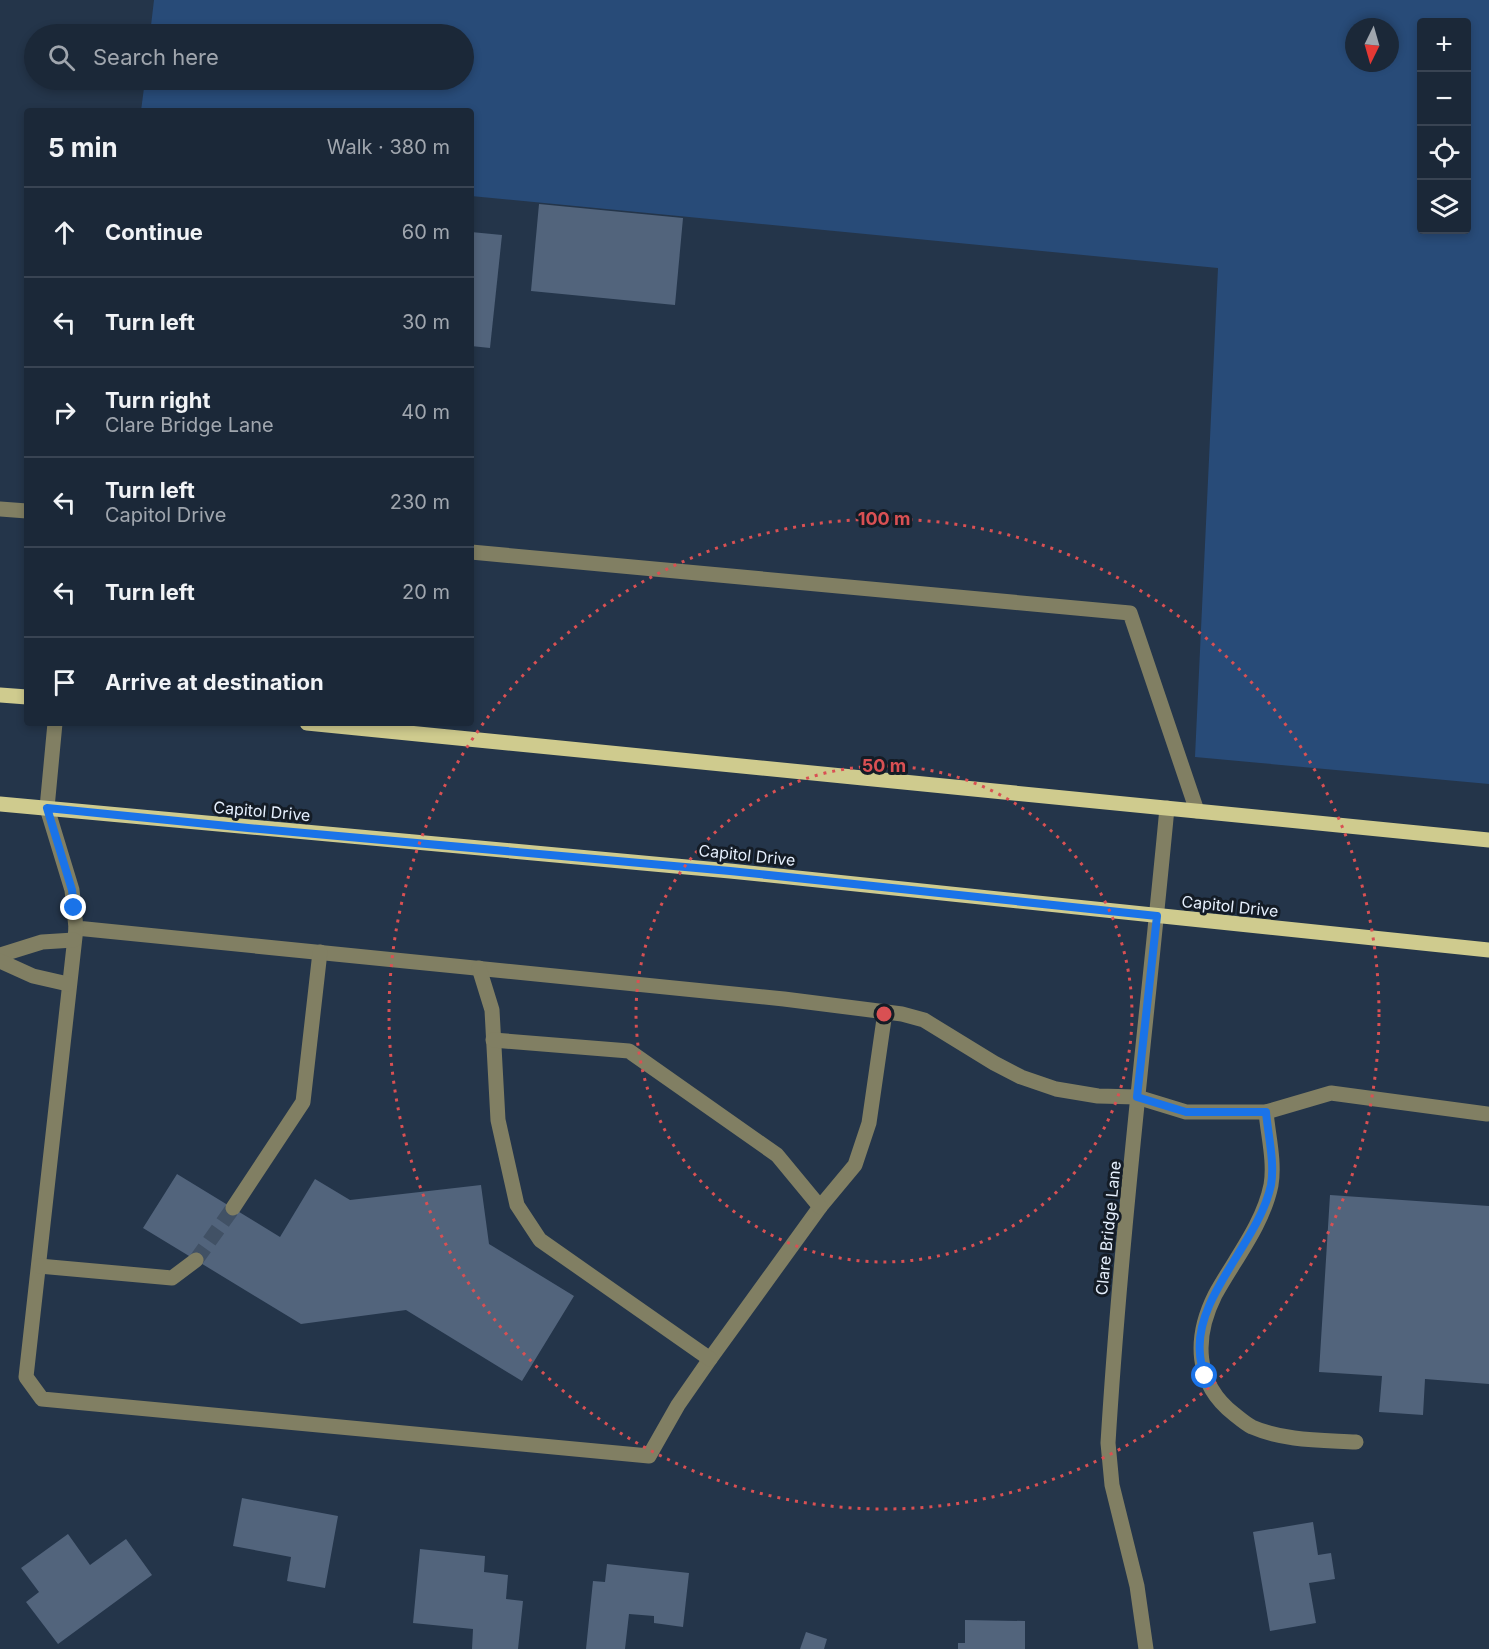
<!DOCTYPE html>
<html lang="en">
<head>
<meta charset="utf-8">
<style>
  :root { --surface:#1b2838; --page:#243040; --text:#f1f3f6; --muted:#a0a6ae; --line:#394453 }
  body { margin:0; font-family:Inter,sans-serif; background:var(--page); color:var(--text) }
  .controls { position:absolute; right:18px; top:18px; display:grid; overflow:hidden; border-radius:6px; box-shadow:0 3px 9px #0003 }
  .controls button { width:54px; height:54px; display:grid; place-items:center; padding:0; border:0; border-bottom:2px solid var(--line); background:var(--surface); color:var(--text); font:30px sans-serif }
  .compass { position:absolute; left:1345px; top:18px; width:54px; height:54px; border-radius:50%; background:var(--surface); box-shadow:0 3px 9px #0003; rotate:185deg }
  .stop { position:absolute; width:18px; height:18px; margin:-14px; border:4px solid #1a73e8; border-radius:50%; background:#fff }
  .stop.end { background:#1a73e8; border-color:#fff; box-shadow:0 2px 6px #0008 }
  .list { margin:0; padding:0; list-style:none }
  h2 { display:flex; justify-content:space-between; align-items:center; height:78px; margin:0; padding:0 24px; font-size:26px }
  h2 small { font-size:20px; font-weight:400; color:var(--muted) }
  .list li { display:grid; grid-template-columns:39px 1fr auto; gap:18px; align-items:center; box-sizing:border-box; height:90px; padding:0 24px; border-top:2px solid var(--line) }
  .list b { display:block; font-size:22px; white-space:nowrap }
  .list p { margin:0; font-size:20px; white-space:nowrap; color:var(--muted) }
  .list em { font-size:20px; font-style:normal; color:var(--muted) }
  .icon { flex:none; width:33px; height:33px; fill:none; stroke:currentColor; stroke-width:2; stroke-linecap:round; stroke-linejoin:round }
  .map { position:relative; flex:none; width:1489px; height:1649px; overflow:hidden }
  .search { position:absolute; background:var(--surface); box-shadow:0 3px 9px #0003; left:24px; top:24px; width:450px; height:66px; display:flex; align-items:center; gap:15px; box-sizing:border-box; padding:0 21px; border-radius:33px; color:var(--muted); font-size:22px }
  .panel { position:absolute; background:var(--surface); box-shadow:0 3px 9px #0003; left:24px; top:108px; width:450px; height:618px; border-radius:6px }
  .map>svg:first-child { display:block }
  .green { fill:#284b78; fill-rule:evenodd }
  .building { fill:#52647c }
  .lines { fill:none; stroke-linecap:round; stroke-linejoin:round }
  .minor-tunnel { stroke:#415165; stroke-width:15; stroke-dasharray:15 8; stroke-linecap:butt }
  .minor { stroke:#817f63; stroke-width:15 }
  .major { stroke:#cfcb8e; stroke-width:15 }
  .route { stroke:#1a73e8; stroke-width:8 }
  .ring { fill:none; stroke:#d95053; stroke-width:3; stroke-dasharray:3 6 }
  .labels { text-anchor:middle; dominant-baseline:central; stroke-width:6; stroke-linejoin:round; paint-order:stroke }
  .street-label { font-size:16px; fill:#e5effd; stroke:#141c26 }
  .centre { fill:#d95053; stroke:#141c26; stroke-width:3 }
  .ring-label { font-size:18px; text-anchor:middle; font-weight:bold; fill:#d95053; stroke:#141c26; stroke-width:6; stroke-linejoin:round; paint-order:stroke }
</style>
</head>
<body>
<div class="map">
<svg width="1489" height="1649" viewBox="0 0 1489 1649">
  <rect width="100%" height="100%" fill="#24354a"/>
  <path class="green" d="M 154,0 L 1489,0 L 1489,784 L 1195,757 L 1218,268 L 471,196 L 471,111 L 141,111 L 145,80 L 464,80 L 464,34 L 150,34 ZM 1422,22 L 1466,22 L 1466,230 L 1422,230 ZM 1354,27 L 1390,27 L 1390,63 L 1354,63 Z"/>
  <g class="building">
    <path d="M 539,204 L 683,218 L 675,305 L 531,291 Z"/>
    <path d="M 471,232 L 502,235 L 490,348 L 471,346 Z"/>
    <path d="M 177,1174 L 280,1237 L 315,1179 L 350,1200 L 481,1185 L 489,1244 L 574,1296 L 522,1381 L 406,1310 L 301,1324 L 143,1228 Z"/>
    <path d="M 1330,1195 L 1489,1206 L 1489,1384 L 1425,1379 L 1423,1415 L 1379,1412 L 1382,1376 L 1319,1372 Z"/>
    <path d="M 242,1498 L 338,1516 L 325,1588 L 287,1581 L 291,1557 L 233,1546 Z"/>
    <path d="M 1313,1522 L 1318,1555 L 1331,1553 L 1335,1579 L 1309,1583 L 1316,1623 L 1270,1631 L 1253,1532 Z"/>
    <path d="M 68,1534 L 90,1565 L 126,1539 L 152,1575 L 58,1644 L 26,1602 L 39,1592 L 21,1568 Z"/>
    <path d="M 420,1549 L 485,1556 L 484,1572 L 508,1575 L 506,1599 L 523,1601 L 518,1649 L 472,1649 L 473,1629 L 413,1623 Z"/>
    <path d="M 607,1564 L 689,1573 L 683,1627 L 654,1623 L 654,1616 L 629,1614 L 625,1649 L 586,1649 L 593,1581 L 605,1582 Z"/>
    <path d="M 965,1620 L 1025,1621 L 1025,1649 L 958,1649 L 958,1643 L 965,1643 Z"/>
    <path d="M 806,1632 L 827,1639 L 824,1649 L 800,1649 Z"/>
  </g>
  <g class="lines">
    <path class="minor-tunnel" d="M 196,1260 L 233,1208"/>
    <g class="minor">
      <path d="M 0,509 L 27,511"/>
      <path d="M 471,552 L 1130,613 L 1197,811"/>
      <path d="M 55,723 L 47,808 L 72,890 L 76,928 L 784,999 L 902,1014 L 924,1020 L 994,1063 L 1021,1077 L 1056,1089 L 1098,1096 L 1137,1097 L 1186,1112 L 1266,1112 L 1331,1093 L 1487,1114"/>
      <path d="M 76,928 L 26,1377 L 42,1399 L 649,1456 L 678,1405 L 710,1359 L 820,1207 L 855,1165 L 869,1123 L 885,1012"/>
      <path d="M 0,955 L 42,942 L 74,940"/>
      <path d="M 0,961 L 33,976 L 68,984"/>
      <path d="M 479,968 L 492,1010 L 498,1120 L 517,1205 L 540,1240 L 710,1359"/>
      <path d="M 493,1040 L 629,1051 L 777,1155 L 820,1207"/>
      <path d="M 1266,1112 C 1268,1135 1275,1162 1271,1185 C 1263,1225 1234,1260 1215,1295 C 1194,1337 1194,1383 1234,1414 C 1239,1418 1246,1424 1252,1427 C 1284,1441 1322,1440 1356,1442"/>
      <path d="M 233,1208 L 303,1102 L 320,952"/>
      <path d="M 39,1266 L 172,1278 L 196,1260"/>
      <path d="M 1146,1649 L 1137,1586 L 1112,1485 L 1108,1443 C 1121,1231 1147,1020 1167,808"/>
    </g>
    <g class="major">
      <path d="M 0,695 L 27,697"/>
      <path d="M 307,723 L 1489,840"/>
      <path d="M 0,804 L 730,871 L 1489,950"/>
    </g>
  </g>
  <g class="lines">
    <path class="route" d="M 74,908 L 72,890 L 47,808 L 248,828 L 730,871 L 1157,916 L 1137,1097 L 1186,1112 L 1266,1112 C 1268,1135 1275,1163 1271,1185 C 1259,1242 1194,1296 1200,1354 C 1200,1361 1203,1369 1205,1376"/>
  </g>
  <g class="ring">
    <circle cx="884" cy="1014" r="248"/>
    <circle cx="884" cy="1014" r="495"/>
  </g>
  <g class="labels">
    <g class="street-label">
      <text transform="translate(262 811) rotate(5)">Capitol Drive</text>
      <text transform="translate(747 855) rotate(6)">Capitol Drive</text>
      <text transform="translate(1230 906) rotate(6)">Capitol Drive</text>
      <text transform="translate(1108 1228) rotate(-84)">Clare Bridge Lane</text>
    </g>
  </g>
  <circle cx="884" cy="1014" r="9" class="centre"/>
  <g class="ring-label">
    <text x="884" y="525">100 m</text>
    <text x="884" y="772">50 m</text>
  </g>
</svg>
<div class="controls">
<button>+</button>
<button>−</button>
<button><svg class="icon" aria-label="locate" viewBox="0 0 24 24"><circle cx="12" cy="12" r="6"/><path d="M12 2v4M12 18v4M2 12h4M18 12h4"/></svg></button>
<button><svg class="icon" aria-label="layers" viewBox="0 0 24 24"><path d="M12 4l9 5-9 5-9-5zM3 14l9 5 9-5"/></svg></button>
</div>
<svg class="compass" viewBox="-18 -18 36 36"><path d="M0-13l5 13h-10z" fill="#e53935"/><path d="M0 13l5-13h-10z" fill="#a0a6ae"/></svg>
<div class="stop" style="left:1205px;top:1376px"></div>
<div class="stop end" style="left:74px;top:908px"></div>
<div class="search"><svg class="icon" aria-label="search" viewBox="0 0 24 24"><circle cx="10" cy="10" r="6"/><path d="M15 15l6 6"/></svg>Search here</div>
<section class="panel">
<h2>5 min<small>Walk · 380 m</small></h2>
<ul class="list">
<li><svg class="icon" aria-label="ahead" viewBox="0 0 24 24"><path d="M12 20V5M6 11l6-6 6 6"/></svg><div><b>Continue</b></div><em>60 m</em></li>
<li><svg class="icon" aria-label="left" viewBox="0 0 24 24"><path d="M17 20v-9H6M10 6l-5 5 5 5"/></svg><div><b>Turn left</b></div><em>30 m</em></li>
<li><svg class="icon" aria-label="right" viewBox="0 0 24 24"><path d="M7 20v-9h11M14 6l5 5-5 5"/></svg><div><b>Turn right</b><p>Clare Bridge Lane</p></div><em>40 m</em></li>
<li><svg class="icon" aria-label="left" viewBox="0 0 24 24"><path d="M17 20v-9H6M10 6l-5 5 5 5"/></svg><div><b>Turn left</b><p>Capitol Drive</p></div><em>230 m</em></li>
<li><svg class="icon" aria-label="left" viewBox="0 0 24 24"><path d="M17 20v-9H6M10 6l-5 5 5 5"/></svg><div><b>Turn left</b></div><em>20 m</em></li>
<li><svg class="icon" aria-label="arrive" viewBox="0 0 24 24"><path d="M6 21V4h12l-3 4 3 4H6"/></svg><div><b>Arrive at destination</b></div></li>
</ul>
</section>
</div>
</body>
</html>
